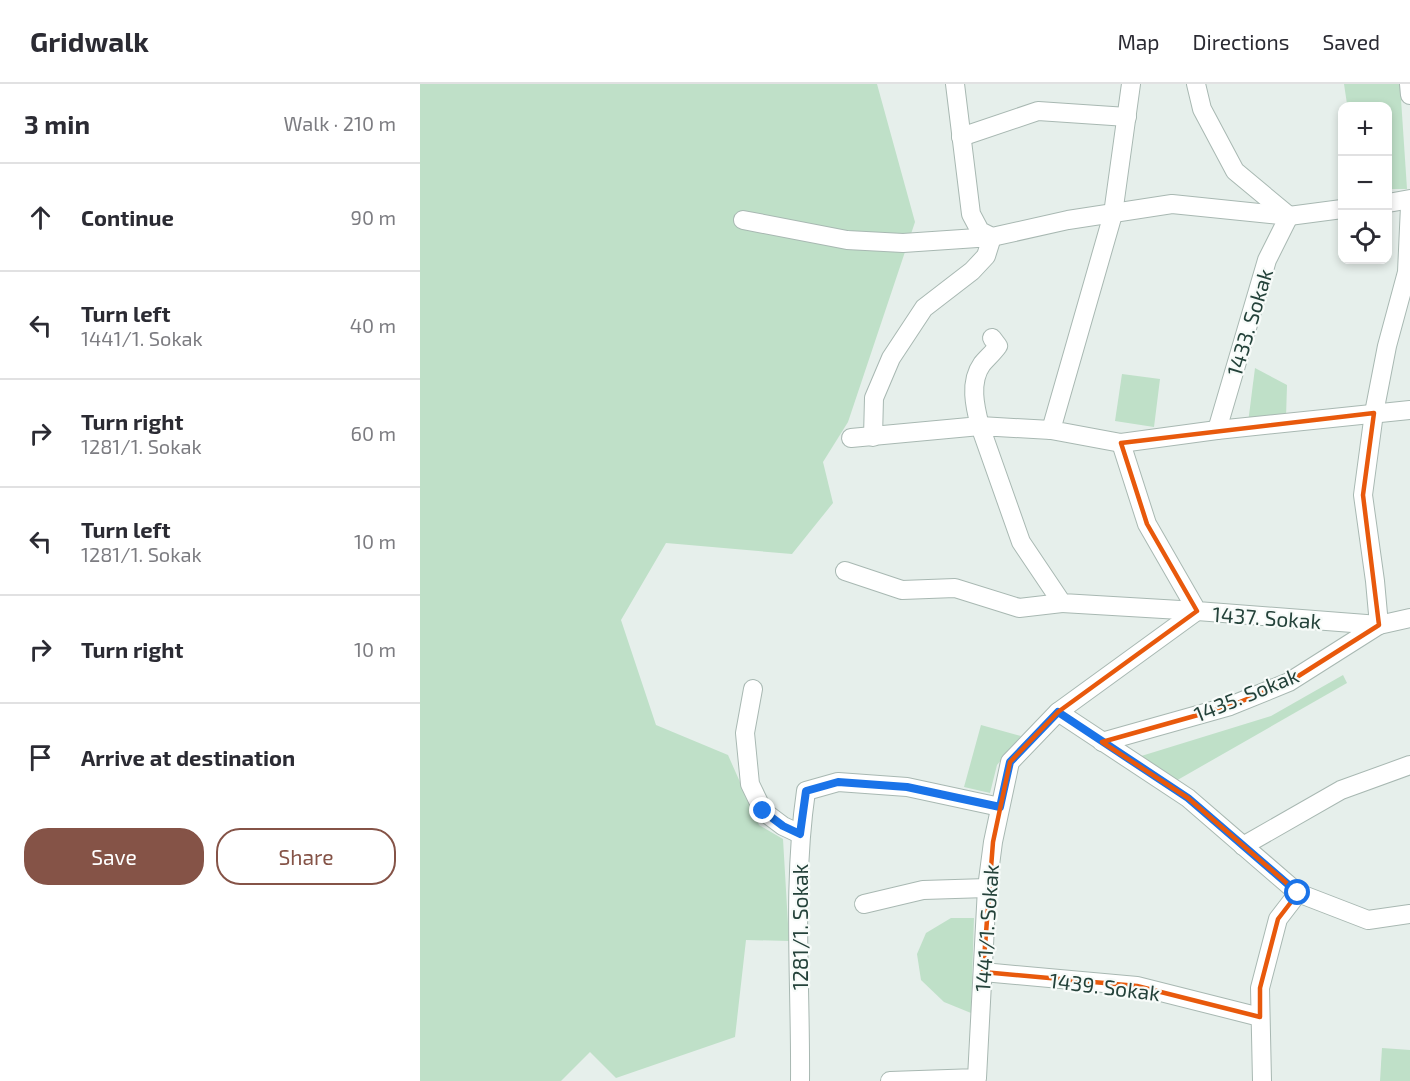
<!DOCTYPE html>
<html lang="en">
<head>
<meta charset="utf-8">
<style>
  :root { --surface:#fff; --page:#f7f7f7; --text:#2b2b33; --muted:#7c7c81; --line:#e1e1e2; --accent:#855347 }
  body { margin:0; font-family:"Exo 2",sans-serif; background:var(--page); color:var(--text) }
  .controls { position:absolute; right:18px; top:18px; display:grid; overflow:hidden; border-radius:12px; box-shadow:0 3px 9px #0003 }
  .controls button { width:54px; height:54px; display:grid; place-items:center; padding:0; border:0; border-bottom:2px solid var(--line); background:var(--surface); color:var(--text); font:30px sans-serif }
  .stop { position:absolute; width:18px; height:18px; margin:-14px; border:4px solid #1a73e8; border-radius:50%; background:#fff }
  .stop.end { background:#1a73e8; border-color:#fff; box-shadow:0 2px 6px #0008 }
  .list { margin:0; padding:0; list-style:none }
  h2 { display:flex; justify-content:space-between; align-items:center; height:78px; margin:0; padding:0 24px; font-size:26px }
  h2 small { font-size:20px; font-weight:400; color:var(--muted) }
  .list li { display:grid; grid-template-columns:39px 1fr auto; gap:18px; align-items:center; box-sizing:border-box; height:108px; padding:0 24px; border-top:2px solid var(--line) }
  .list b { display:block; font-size:22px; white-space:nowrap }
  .list p { margin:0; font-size:20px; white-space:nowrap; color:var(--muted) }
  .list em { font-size:20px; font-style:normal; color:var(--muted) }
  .actions { display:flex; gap:12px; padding:18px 24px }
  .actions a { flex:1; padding:14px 0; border:2px solid var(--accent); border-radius:24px; text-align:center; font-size:21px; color:var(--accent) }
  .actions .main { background:var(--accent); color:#fff }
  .icon { flex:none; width:33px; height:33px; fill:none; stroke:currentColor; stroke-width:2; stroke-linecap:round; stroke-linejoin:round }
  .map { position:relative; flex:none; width:990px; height:997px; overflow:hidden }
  header { display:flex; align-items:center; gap:36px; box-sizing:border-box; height:84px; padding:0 30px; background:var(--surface); border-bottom:2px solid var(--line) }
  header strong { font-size:28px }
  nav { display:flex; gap:33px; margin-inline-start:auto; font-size:21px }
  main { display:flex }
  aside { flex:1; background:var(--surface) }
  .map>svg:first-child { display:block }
  .green { fill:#bfe0c8 }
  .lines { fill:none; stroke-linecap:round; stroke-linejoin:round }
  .minor-casing { stroke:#a8b8b2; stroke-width:20 }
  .minor { stroke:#fff; stroke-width:18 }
  .route { stroke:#1a73e8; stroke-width:8 }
  .marked { fill:none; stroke:#e8590c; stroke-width:4.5; stroke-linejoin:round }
  .labels { text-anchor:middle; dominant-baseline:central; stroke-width:4.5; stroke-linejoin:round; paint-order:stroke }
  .street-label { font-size:21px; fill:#24423a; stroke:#f7fbf9 }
</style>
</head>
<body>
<header>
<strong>Gridwalk</strong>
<nav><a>Map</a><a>Directions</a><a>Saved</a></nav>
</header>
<main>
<aside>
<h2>3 min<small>Walk · 210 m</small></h2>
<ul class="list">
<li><svg class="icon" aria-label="ahead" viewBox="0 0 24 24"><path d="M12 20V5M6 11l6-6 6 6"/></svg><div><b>Continue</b></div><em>90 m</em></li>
<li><svg class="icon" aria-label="left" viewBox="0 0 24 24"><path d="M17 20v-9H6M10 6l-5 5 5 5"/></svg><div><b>Turn left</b><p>1441/1. Sokak</p></div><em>40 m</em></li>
<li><svg class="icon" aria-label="right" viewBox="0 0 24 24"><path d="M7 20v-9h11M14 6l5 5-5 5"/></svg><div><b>Turn right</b><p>1281/1. Sokak</p></div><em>60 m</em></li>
<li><svg class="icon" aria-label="left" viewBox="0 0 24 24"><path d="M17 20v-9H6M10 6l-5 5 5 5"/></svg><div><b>Turn left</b><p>1281/1. Sokak</p></div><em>10 m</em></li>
<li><svg class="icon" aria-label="right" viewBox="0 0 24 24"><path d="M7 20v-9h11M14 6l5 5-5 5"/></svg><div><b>Turn right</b></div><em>10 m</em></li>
<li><svg class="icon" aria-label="arrive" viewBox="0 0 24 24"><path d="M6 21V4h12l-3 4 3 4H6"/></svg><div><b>Arrive at destination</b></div></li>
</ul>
<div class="actions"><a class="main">Save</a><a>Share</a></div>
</aside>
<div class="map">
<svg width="990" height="997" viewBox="0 0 990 997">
  <rect width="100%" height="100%" fill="#e6efeb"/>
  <g class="green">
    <path d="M 0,0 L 457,0 L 495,138 L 428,338 L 403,378 L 413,419 L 372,470 L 246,459 L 201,536 L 236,641 L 308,671 L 339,741 L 363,755 L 369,857 L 326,856 L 315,953 L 196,994 L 170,968 L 141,997 L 0,997 Z"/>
    <path d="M 924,0 L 980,0 L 987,105 L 968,105 L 968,22 L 962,22 L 962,20 L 927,20 Z"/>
    <path d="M 835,284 L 867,301 L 866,333 L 828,339 Z"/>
    <path d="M 702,290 L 740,295 L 734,343 L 695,337 Z"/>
    <path d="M 923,591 L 927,599 L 754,698 L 718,673 L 851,632 Z"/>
    <path d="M 561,641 L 601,652 L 577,681 L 570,709 L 544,703 Z"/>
    <path d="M 531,834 L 554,834 L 551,929 L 524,918 L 501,896 L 497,870 L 506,849 Z"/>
    <path d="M 962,964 L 990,966 L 990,997 L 960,997 Z"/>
  </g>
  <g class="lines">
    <defs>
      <g id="minor">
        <path d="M 535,0 L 551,130 L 560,147 L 572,153 L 648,136 L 752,120 L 869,132 L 922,125"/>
        <path d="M 711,0 L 693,130 L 631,346 L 701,359 L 797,346 L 990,326"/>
        <path d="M 776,0 L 782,25 L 815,87 L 869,132 L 847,176 L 797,346"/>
        <path d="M 989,0 L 990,11"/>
        <path d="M 541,53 L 618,27 L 707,33"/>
        <path d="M 968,119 L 990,115"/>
        <path d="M 990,122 L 987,188 L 967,262 L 954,329 L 943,411 L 955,497 L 959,541 L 990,534"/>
        <path d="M 323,136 L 427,156 L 483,159 L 572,153 L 566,172 L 552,187 L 504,224 L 471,274 L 454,314 L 453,353"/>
        <path d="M 631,346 L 560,342 L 601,458 L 642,519 L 777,527"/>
        <path d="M 431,354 L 560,342 C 555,323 549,298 562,280 C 567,274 573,269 578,262 L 572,254"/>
        <path d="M 701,359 L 727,440 L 777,527 L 959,541"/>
        <path d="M 425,487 L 482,506 L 535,504 L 599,524 L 642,519"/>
        <path d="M 777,527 L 638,628 L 768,714 L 878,809"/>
        <path d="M 333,605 L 325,649 L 330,700 L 343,727 L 363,742 L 380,750"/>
        <path d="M 682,658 L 810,622 L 869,598 L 959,541"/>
        <path d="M 823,762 L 921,706 L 990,681"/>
        <path d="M 444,820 L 503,806 L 567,804"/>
        <path d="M 563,888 L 717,902 L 840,933"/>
        <path d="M 380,997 C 381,900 372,803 386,707 L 418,698 L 487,703 L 580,723"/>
        <path d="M 470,997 L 557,994 L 567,804 L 573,758 L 590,678 L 638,628"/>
        <path d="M 842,997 L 840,904 L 858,835 L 878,809 L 948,836 L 990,830"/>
      </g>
    </defs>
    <use href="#minor" class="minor-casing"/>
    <use href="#minor" class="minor"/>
  </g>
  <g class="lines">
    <path class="route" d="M 343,727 L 363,742 L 380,750 L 386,707 L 418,698 L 487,703 L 580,723 L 590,678 L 638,628 L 768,714 L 878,809"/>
  </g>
  <path class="marked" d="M 954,329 L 943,411 L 959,541 L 869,598 L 810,622 L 682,658 L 768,714 L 878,809 L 858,835 L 840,904 L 840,933 L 717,902 L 563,888 L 573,758 L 590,678 L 638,628 L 777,527 L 727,440 L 701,359 Z"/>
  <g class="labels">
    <g class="street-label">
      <text transform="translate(829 238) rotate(-73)">1433. Sokak</text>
      <text transform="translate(847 533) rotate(4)">1437. Sokak</text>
      <text transform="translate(826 610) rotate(-22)">1435. Sokak</text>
      <text transform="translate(379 843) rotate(-90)">1281/1. Sokak</text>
      <text transform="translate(566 844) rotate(-86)">1441/1. Sokak</text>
      <text transform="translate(685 902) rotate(7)">1439. Sokak</text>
    </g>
  </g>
</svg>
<div class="controls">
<button>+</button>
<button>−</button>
<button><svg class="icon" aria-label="locate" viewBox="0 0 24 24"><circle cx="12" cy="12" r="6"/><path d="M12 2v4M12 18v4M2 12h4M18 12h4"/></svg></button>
</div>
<div class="stop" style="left:878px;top:809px"></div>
<div class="stop end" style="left:343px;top:727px"></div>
</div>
</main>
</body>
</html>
